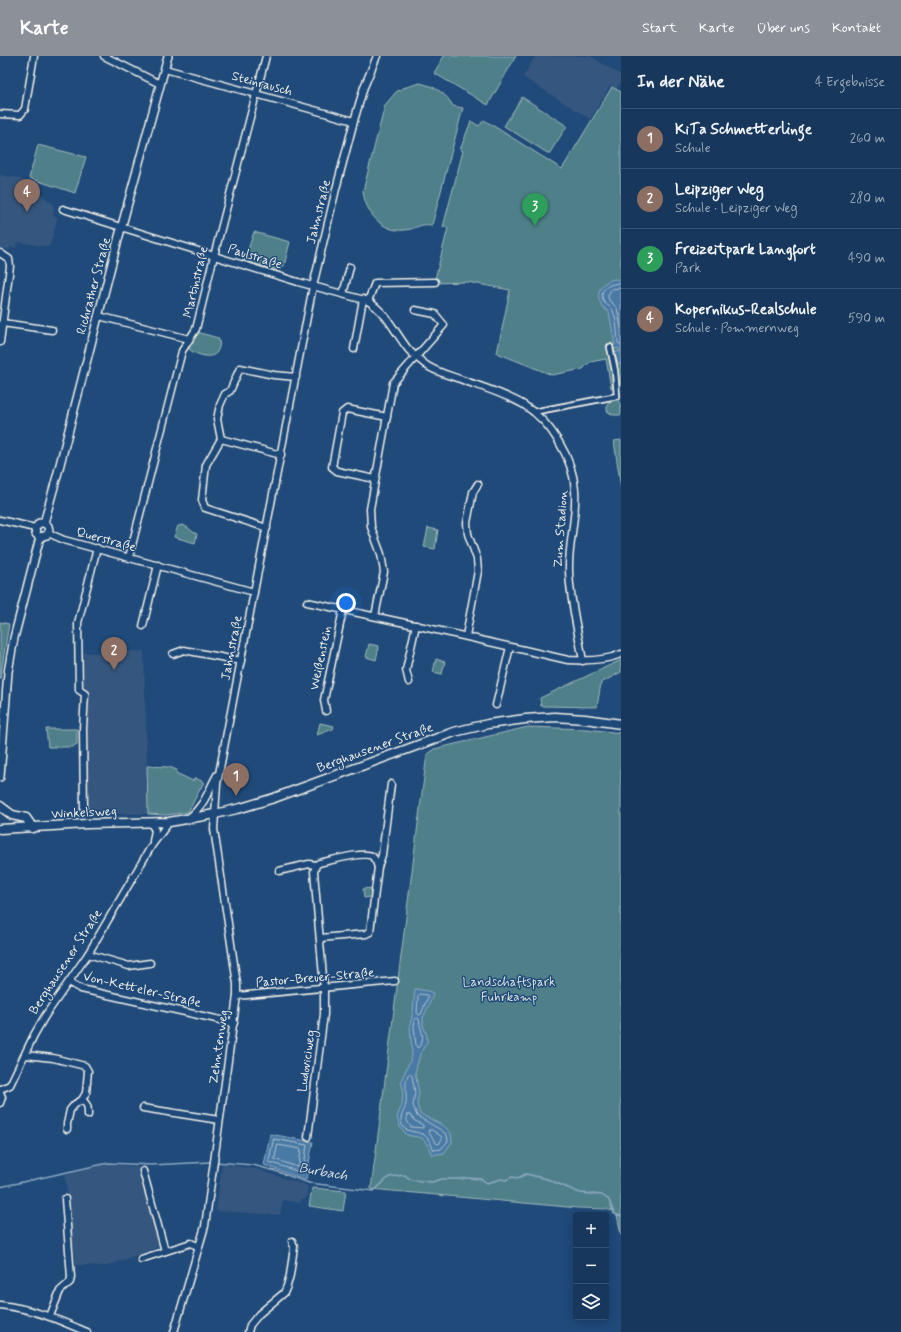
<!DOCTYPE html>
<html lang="de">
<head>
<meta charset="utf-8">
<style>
  :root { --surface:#17385c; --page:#203f62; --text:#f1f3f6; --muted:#9eacbb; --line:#365272; --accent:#8c9099 }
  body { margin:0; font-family:Mynerve,sans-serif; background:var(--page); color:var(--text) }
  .controls { position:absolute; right:12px; bottom:12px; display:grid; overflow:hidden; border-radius:4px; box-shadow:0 2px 10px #0003 }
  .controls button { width:36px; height:36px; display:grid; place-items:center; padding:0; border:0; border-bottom:1px solid var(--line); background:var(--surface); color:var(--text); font:20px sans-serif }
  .you { position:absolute; left:346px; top:547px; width:14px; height:14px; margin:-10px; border:3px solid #fff; border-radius:50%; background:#1a73e8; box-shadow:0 0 0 6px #1a73e833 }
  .badge { display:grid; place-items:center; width:26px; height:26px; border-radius:50%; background:var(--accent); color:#fff; font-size:13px; font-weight:700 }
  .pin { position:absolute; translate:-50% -33px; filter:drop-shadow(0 1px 2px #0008) }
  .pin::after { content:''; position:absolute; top:21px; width:14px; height:12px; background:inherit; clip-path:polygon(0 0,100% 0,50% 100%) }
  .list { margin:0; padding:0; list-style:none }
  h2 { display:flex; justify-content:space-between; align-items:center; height:52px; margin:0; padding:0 16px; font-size:17px }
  h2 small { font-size:13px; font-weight:400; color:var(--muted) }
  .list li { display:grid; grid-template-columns:26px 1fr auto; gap:12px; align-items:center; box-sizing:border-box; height:60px; padding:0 16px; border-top:1px solid var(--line) }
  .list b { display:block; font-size:15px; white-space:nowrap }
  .list p { margin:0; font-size:13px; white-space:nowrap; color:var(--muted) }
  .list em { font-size:13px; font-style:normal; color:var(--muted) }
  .icon { flex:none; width:22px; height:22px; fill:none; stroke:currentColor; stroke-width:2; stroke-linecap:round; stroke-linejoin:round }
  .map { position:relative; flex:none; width:621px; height:1276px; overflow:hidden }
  header { display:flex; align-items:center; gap:24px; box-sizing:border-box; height:56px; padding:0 20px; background:var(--accent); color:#fff }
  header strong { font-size:19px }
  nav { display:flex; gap:22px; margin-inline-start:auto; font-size:14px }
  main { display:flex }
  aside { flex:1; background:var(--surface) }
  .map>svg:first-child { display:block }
  .built { fill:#35577e }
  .green { fill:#4f808a; stroke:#a2b8b9 }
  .water { fill:#4979a5; stroke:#8da9c0 }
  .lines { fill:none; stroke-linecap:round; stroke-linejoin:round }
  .shore { stroke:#b0c1cd; stroke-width:1 }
  .stream { stroke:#8da9c0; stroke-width:1.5 }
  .pedestrian-casing { stroke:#f4f1e8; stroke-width:8 }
  .minor-casing { stroke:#f4f1e8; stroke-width:9 }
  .tertiary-casing { stroke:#f4f1e8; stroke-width:10 }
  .secondary-casing { stroke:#f4f1e8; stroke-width:11 }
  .pedestrian { stroke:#1f4a7a; stroke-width:4.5 }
  .minor { stroke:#1f4a7a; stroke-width:6 }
  .tertiary { stroke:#1f4a7a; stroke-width:7 }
  .secondary { stroke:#1f4a7a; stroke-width:8 }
  .labels { text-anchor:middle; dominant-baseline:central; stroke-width:3; stroke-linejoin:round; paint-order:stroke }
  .street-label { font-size:13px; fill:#f4f1e8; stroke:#1f4a7a }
  .park-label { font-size:13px; fill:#dbe0da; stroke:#1f4a7a }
  .water-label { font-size:14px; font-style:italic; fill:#dadfde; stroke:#1f4a7a }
</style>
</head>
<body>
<header>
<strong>Karte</strong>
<nav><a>Start</a><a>Karte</a><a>Über uns</a><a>Kontakt</a></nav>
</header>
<main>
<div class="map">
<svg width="621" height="1276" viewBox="0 0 621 1276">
  <rect width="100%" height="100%" fill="#1f4a7a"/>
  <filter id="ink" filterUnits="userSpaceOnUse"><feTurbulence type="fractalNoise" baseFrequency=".025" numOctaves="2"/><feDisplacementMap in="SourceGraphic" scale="8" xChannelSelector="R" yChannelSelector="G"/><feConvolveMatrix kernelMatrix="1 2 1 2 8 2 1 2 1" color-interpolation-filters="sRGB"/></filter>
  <g filter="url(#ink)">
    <g class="built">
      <path d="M 535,0 L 590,0 L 621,19 L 621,26 L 616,34 L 610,30 L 590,63 L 523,21 Z"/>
      <path d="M 0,119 L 18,122 L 23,124 L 53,148 L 54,152 L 53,160 L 58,161 L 49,191 L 17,186 L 16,192 L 11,191 L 9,194 L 0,192 Z"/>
      <path d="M 144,595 L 148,758 L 87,757 L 85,712 L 87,638 L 84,631 L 83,597 Z"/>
      <path d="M 107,1108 L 139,1111 L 159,1191 L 106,1210 L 76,1209 L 72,1181 L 65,1118 Z"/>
      <path d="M 222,1108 L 256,1113 L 308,1130 L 306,1143 L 301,1143 L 301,1147 L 283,1144 L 280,1159 L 216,1155 Z"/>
    </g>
    <g class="green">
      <path d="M 444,0 L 516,0 L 488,49 L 434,17 Z"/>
      <path d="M 420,27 C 434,30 446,37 453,50 L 463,52 L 432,169 C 419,167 417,173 405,174 C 382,177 365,156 363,135 L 385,49 L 396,36 L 403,32 Z"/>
      <path d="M 612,31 L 621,36 L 621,330 L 611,332 L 606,303 L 590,306 L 583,313 L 552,319 L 497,297 L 510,234 L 467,226 L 434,227 L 448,172 L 443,171 L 463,95 L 460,94 L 471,65 L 479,70 L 484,64 L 562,113 Z"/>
      <path d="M 522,41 L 567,70 L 549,98 L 504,70 Z"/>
      <path d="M 38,89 L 86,101 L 75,137 L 29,122 Z"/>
      <path d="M 254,176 L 290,186 L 284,210 L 278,214 L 244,205 Z"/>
      <path d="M 197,276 L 218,282 C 220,286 220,290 218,294 C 214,305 197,299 190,294 L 189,290 Z"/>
      <path d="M 615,342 C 621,345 621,351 621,358 L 620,359 L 613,359 L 607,355 L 607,348 Z"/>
      <path d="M 621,384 L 621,432 L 614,385 Z"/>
      <path d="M 183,469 C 189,471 191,476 197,478 L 195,487 L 174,481 L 178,470 Z"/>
      <path d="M 428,472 L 438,474 L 435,493 L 424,491 Z"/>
      <path d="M 0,566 L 9,568 L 0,623 Z"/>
      <path d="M 369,588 L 379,590 L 376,604 L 366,601 Z"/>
      <path d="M 436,603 L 445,606 L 442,618 L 433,616 Z"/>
      <path d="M 621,604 L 621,616 L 601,627 L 597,651 L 541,650 L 540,642 Z"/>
      <path d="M 320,667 L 334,670 L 333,673 L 317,679 Z"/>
      <path d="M 528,671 L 587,673 L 621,677 L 621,1179 L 617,1159 L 612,1153 L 611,1155 L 607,1153 L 578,1152 L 371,1133 L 427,698 L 434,693 Z"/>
      <path d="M 46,673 L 77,673 L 77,688 L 72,691 L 48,691 Z"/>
      <path d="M 147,710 L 169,711 L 177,714 L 176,717 L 193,725 L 195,722 L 204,726 L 188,756 L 166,759 L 148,758 Z"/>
      <path d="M 372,832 L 370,841 L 364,842 L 363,833 Z"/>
      <path d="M 312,1132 L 346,1135 L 343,1155 L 309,1150 Z"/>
    </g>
    <g class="water">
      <path d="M 615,223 L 621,224 L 621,308 L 618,308 L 614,297 L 620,295 L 618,292 L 614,293 L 613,290 L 615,289 L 609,256 C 593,246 596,226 615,223 Z"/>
      <path d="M 415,933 L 428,935 L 433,937 L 431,944 L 423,962 L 423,969 L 427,980 L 427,986 L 420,998 L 415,1017 L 419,1037 L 417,1048 L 420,1058 L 444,1070 L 451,1077 L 452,1086 L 444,1097 L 432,1099 L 427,1088 L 422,1082 L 407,1079 L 400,1071 L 397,1061 L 402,1049 L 403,1033 L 401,1025 L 412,1000 L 410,969 L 413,955 Z"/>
      <path d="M 270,1078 L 313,1086 L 306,1124 L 264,1109 Z"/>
    </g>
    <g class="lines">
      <g class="shore">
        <path d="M 621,227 C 610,227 597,233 604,246 C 607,250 612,251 613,255 C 617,264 617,277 618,287 L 621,289"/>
        <path d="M 621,232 L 611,233 L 608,240 L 609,244 L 617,252 L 621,272"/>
        <path d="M 420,938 L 427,939 L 428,941 L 421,958 L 419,959 L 417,957 L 418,940 Z"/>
        <path d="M 417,962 L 419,963 C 420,974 427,983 418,992 L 416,990 L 414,970 L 415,963 Z"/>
        <path d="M 410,1018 L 412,1020 L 415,1037 L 413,1049 L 417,1060 L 441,1074 L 447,1079 L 448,1085 L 441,1093 L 434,1094 C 431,1089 429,1082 424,1079 C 416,1074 400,1078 401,1062 C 402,1056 406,1052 406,1047 C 407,1037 404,1027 408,1019 Z"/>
        <path d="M 408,1059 L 410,1059 L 415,1065 L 423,1069 L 423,1072 L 411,1071 C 408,1067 405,1064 408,1059 Z"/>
        <path d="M 429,1074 L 432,1074 L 442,1081 L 442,1083 L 439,1088 L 436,1087 L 429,1077 Z"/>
        <path d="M 274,1083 L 307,1089 L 303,1117 L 269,1106 Z"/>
        <path d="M 278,1089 L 301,1093 L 299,1110 L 297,1111 L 275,1103 Z"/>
      </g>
      <g class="stream">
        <path d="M 215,1106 L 253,1109 L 275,1115 L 309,1127 L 374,1135 L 389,1121 L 405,1119 L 411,1124 L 432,1126 L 442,1123 L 461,1123 L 466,1122 L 481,1123 L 487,1127 L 501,1123 L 506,1124 L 512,1121 L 518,1122 L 526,1118 L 547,1123 L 580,1137 L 602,1139 L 609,1144 L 614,1158 L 621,1160"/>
        <path d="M 0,1131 L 108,1107 L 151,1109 L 211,1106"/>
      </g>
      <defs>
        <g id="pedestrian">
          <path d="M 610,291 L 615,315 L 617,340"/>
          <path d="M 533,356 L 617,340"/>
        </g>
        <g id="minor">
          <path d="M 104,0 L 160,28"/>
          <path d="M 165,13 L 354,65"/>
          <path d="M 0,58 L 20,59 L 25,53 L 34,0"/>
          <path d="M 63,153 L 298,226 L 368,245 C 388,258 394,275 408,293 C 413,299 420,304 426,309 C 436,316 448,319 460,323 C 481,331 504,337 524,349 C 551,366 573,402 575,434 C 577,461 568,488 569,515 C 570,545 578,575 583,605"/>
          <path d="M 0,197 L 9,203 L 10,210 L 0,286"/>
          <path d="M 343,238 L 350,211"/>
          <path d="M 368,245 L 375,227 L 435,226"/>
          <path d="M 99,260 L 189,283"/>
          <path d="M 2,267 L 52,274"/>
          <path d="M 354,293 L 363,243"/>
          <path d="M 221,383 L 281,399"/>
          <path d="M 375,423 L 337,415 L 332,411 L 342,357 L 347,353 L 387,361"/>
          <path d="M 0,464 L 35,472"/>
          <path d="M 267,472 L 205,452 L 202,444 L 206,409 L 221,383 L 217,363 L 220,349 L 225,338 L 230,335 L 240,312 L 274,319 L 296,321"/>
          <path d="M 48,477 L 64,484 L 254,536"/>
          <path d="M 129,501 L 182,295 L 196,273 L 214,200 L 266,0"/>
          <path d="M 307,546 L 419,570 L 568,604 C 585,605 605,605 621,598"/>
          <path d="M 375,560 L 384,516 L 381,498 L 371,471 L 370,453 L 393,327 L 444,269 L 435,258 L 415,254"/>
          <path d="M 143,570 L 158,509"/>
          <path d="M 466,580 L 478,515 L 477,503 L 468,478 L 467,467 L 473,436 L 478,428"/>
          <path d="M 173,598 L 184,594 L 241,605"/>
          <path d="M 409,626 L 406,614 L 416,569"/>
          <path d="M 496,649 L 510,591"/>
          <path d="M 326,655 L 324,644 L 343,554"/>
          <path d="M 84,755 L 83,673 L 85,638 L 79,634 L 78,567 L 97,492"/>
          <path d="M 189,762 C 206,747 207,737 217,719"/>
          <path d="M 150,766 L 155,774 L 153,785"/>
          <path d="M 279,815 L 309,808 L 316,809"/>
          <path d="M 320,882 L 366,878 L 370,876 L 378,811 L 382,799 L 391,728"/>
          <path d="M 88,898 L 129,910 L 150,907"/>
          <path d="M 69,926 L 81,933 L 234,967"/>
          <path d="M 237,940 L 395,925"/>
          <path d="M 25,999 L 53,1002 L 85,1010 L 88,1015 L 86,1037 L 82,1044 L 75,1048 L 70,1054 L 67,1068 L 67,1073"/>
          <path d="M 0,1033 L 10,1029 L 34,979 L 45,960 L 88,898 L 152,789 L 169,766"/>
          <path d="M 0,1036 L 2,1041 L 0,1047"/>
          <path d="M 82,1044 C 88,1048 88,1052 88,1059"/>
          <path d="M 143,1052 L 219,1064"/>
          <path d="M 308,1081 L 324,958 L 324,932 L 314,816 L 316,809 L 319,807 C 330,805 363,795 372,800 C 375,803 377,807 378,811"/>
          <path d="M 143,1115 L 165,1195"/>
          <path d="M 141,1203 L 191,1187 L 199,1191"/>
          <path d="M 0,1249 C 34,1253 56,1263 87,1276"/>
          <path d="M 50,1260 L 60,1235 L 70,1226 L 71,1221 L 65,1143"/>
          <path d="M 174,1276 L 205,1170 L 237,940 L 237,928 L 214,773 L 217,728 L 313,230 L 336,133 L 354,65 L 364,31 L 377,0"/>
          <path d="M 248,1276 L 250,1269 L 259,1258 L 284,1237 L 287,1230 L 290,1219 L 294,1191 L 292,1185"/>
        </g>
        <g id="tertiary">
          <path d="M 44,467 L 57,420 L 115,195 L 168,0"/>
          <path d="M 40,481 L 47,479 L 49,475 L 48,470 L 44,467"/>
          <path d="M 40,481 L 36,478 L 35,473 L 39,467 L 44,467"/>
          <path d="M 0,721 L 8,616 L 14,582 L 40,481"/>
        </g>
        <g id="secondary">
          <path d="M 0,750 L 12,759 L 26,762 L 33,772"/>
          <path d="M 0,773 L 87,768 L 169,766 L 215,758 L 241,752 L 274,742 L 454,676 L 488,668 L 525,663 L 555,661 L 585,663 L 621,668"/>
        </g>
      </defs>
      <use href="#pedestrian" class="pedestrian-casing"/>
      <use href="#minor" class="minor-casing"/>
      <use href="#tertiary" class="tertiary-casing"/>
      <use href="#secondary" class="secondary-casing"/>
      <use href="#pedestrian" class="pedestrian"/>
      <use href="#minor" class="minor"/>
      <use href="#tertiary" class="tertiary"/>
      <use href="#secondary" class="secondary"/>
    </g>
  </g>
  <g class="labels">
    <g class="street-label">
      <text transform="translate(262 28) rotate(15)">Steinrausch</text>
      <text transform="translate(319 156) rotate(-76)">Jahnstraße</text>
      <text transform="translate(255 201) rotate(17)">Paulstraße</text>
      <text transform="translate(196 226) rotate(-77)">Martinstraße</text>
      <text transform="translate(94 230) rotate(-75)">Richrather Straße</text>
      <text transform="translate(561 473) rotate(-86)">Zum Stadion</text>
      <text transform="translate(106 484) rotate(15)">Querstraße</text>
      <text transform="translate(232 592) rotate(-79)">Jahnstraße</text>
      <text transform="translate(321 602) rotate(-78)">Weißenstein</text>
      <text transform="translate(375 692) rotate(-20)">Berghausener Straße</text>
      <text transform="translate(84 757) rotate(-3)">Winkelsweg</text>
      <text transform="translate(66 906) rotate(-57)">Berghausener Straße</text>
      <text transform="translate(315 922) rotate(-5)">Pastor-Breuer-Straße</text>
      <text transform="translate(142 934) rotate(13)">Von-Ketteler-Straße</text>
      <text transform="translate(219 991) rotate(-82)">Zehntenweg</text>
      <text transform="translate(307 1005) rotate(-82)">Ludoviciweg</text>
    </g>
    <g class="park-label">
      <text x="509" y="926">Landschaftspark<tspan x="509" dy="15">Fuhrkamp</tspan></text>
    </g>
    <g class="water-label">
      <text transform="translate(323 1116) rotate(10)">Burbach</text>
    </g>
  </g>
</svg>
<div class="controls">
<button>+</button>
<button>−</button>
<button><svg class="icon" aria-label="layers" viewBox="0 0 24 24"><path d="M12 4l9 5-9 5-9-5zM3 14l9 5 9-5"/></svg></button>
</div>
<div class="you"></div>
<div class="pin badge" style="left:236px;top:740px;background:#8d6e63">1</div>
<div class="pin badge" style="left:114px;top:614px;background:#8d6e63">2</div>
<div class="pin badge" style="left:535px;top:170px;background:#2e9e5b">3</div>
<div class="pin badge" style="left:27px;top:156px;background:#8d6e63">4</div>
</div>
<aside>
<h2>In der Nähe<small>4 Ergebnisse</small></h2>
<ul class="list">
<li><span class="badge" style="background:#8d6e63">1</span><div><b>KiTa Schmetterlinge</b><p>Schule</p></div><em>260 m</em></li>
<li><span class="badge" style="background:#8d6e63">2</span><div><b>Leipziger Weg</b><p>Schule · Leipziger Weg</p></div><em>280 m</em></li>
<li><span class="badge" style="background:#2e9e5b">3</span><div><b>Freizeitpark Langfort</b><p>Park</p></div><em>490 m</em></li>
<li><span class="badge" style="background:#8d6e63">4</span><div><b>Kopernikus-Realschule</b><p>Schule · Pommernweg</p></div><em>590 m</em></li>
</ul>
</aside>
</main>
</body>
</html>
